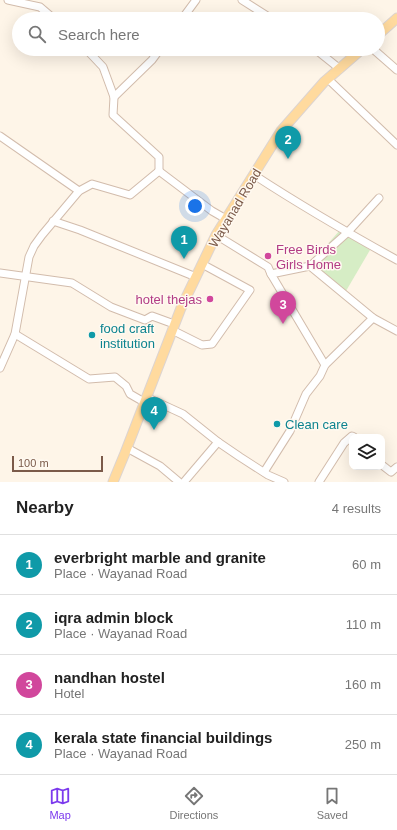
<!DOCTYPE html>
<html lang="en">
<head>
<meta charset="utf-8">
<style>
  :root { --surface:#fff; --page:#f2f2f2; --text:#222; --muted:#767676; --line:#e0e0e0; --accent:#7c3aed }
  body { margin:0; font-family:Arial,sans-serif; background:var(--page); color:var(--text) }
  .controls { position:absolute; right:12px; bottom:12px; display:grid; overflow:hidden; border-radius:8px; box-shadow:0 4px 16px #0002 }
  .controls button { width:36px; height:36px; display:grid; place-items:center; padding:0; border:0; border-bottom:1px solid var(--line); background:var(--surface); color:var(--text); font:20px sans-serif }
  .scale { position:absolute; left:12px; bottom:10px; width:91px; box-sizing:border-box; padding-left:4px; border:2px solid #7b5a49; border-top:0; font-size:11px; line-height:14px; white-space:nowrap; color:#7b5a49; -webkit-text-stroke:3px #fff9f0; paint-order:stroke }
  .you { position:absolute; left:195px; top:206px; width:14px; height:14px; margin:-10px; border:3px solid #fff; border-radius:50%; background:#1a73e8; box-shadow:0 0 0 6px #1a73e833 }
  .badge { display:grid; place-items:center; width:26px; height:26px; border-radius:50%; background:var(--accent); color:#fff; font-size:13px; font-weight:700 }
  .pin { position:absolute; translate:-50% -33px; filter:drop-shadow(0 1px 2px #0008) }
  .pin::after { content:''; position:absolute; top:21px; width:14px; height:12px; background:inherit; clip-path:polygon(0 0,100% 0,50% 100%) }
  .list { margin:0; padding:0; list-style:none }
  h2 { display:flex; justify-content:space-between; align-items:center; height:52px; margin:0; padding:0 16px; font-size:17px }
  h2 small { font-size:13px; font-weight:400; color:var(--muted) }
  .list li { display:grid; grid-template-columns:26px 1fr auto; gap:12px; align-items:center; box-sizing:border-box; height:60px; padding:0 16px; border-top:1px solid var(--line) }
  .list b { display:block; font-size:15px; white-space:nowrap }
  .list p { margin:0; font-size:13px; white-space:nowrap; color:var(--muted) }
  .list em { font-size:13px; font-style:normal; color:var(--muted) }
  .icon { flex:none; width:22px; height:22px; fill:none; stroke:currentColor; stroke-width:2; stroke-linecap:round; stroke-linejoin:round }
  .map { position:relative; flex:none; width:397px; height:482px; overflow:hidden }
  .search { position:absolute; background:var(--surface); box-shadow:0 4px 16px #0002; left:12px; right:12px; top:12px; height:44px; display:flex; align-items:center; gap:10px; box-sizing:border-box; padding:0 14px; border-radius:22px; color:var(--muted); font-size:15px }
  .sheet { height:292px; background:var(--surface) }
  nav { display:flex; justify-content:space-around; align-items:center; box-sizing:border-box; height:56px; border-top:1px solid var(--line); background:var(--surface); font-size:11px; color:var(--muted) }
  nav a { display:grid; justify-items:center; gap:2px }
  nav .on { color:var(--accent) }
  .map>svg:first-child { display:block }
  .green { fill:#d6edc5 }
  .lines { fill:none; stroke-linecap:round; stroke-linejoin:round }
  .minor-casing { stroke:#d2bcac; stroke-width:9 }
  .major-casing { stroke:#ddd4d0; stroke-width:11 }
  .minor { stroke:#fff; stroke-width:7 }
  .major { stroke:#ffda9e; stroke-width:9 }
  .hotel-dot { fill:#d1479c; stroke:#fff9f0; stroke-width:1.5 }
  .culture-dot { fill:#0f9aa8; stroke:#fff9f0; stroke-width:1.5 }
  .labels { text-anchor:middle; dominant-baseline:central; stroke-width:3; stroke-linejoin:round; paint-order:stroke }
  .street-label { font-size:13px; fill:#7b5a49; stroke:#fff9f0 }
  .hotel-label { font-size:13px; fill:#b23c85; stroke:#fff9f0; text-anchor:start }
  .culture-label { font-size:13px; fill:#0d838f; stroke:#fff9f0; text-anchor:start }
</style>
</head>
<body>
<div class="map">
<svg width="397" height="482" viewBox="0 0 397 482">
  <rect width="100%" height="100%" fill="#fef5e8"/>
  <path class="green" d="M 340,230 L 370,250 L 346,291 L 311,263 Z"/>
  <g class="lines">
    <defs>
      <g id="minor">
        <path d="M 8,0 L 40,7 L 54,19"/>
        <path d="M 242,0 L 272,19"/>
        <path d="M 182,19 L 196,0"/>
        <path d="M 86,49 L 103,67 L 114,97 L 113,115 L 159,157 L 159,171"/>
        <path d="M 315,49 L 340,69"/>
        <path d="M 373,49 L 397,70"/>
        <path d="M 328,79 L 397,145"/>
        <path d="M 114,97 L 152,60 L 160,49"/>
        <path d="M 0,136 L 79,191"/>
        <path d="M 254,175 C 300,205 348,233 397,260"/>
        <path d="M 53,221 L 80,230 L 196,277"/>
        <path d="M 216,235 L 268,267 L 271,274"/>
        <path d="M 310,266 L 373,318 L 397,331"/>
        <path d="M 0,273 L 72,283 L 111,307 L 145,320 L 152,316 L 174,324"/>
        <path d="M 172,330 L 202,345 L 212,344 L 250,290 L 202,264"/>
        <path d="M 15,334 L 89,379 L 115,377 L 126,386 L 130,394 L 144,402"/>
        <path d="M 325,365 L 271,274 L 310,266 L 347,233 L 379,198"/>
        <path d="M 0,368 L 15,334 L 29,257 L 34,246 L 42,235 L 79,191 L 92,184 L 130,195 L 159,171 L 212,211 L 226,219"/>
        <path d="M 146,397 L 183,414 L 218,442 L 240,457 L 268,475 L 284,482"/>
        <path d="M 127,448 L 160,466 L 179,482"/>
        <path d="M 382,465 L 391,472 L 397,467"/>
        <path d="M 264,472 L 290,431 L 306,394 L 320,376 L 325,365 L 373,318"/>
        <path d="M 184,482 L 218,442"/>
        <path d="M 319,482 L 344,443 L 352,436 L 354,437"/>
      </g>
      <g id="major">
        <path d="M 378,35 L 397,18"/>
        <path d="M 113,482 L 125,453 L 181,308 L 216,235 L 281,131 L 324,82 L 362,49"/>
      </g>
    </defs>
    <use href="#minor" class="minor-casing"/>
    <use href="#major" class="major-casing"/>
    <use href="#minor" class="minor"/>
    <use href="#major" class="major"/>
  </g>
  <g class="hotel-dot">
    <circle cx="268" cy="256" r="4"/>
    <circle cx="210" cy="299" r="4"/>
  </g>
  <g class="culture-dot">
    <circle cx="92" cy="335" r="4"/>
    <circle cx="277" cy="424" r="4"/>
  </g>
  <g class="labels">
    <g class="street-label">
      <text transform="translate(235 208) rotate(-59)">Wayanad Road</text>
    </g>
    <g class="hotel-label">
      <text x="276" y="249">Free Birds<tspan x="276" dy="15">Girls Home</tspan></text>
      <text x="202" y="299" text-anchor="end">hotel thejas</text>
    </g>
    <g class="culture-label">
      <text x="100" y="328">food craft<tspan x="100" dy="15">institution</tspan></text>
      <text x="285" y="424">Clean care</text>
    </g>
  </g>
</svg>
<div class="controls">
<button><svg class="icon" aria-label="layers" viewBox="0 0 24 24"><path d="M12 4l9 5-9 5-9-5zM3 14l9 5 9-5"/></svg></button>
</div>
<div class="scale">100 m</div>
<div class="you"></div>
<div class="pin badge" style="left:184px;top:259px;background:#0f9aa8">1</div>
<div class="pin badge" style="left:288px;top:159px;background:#0f9aa8">2</div>
<div class="pin badge" style="left:283px;top:324px;background:#d1479c">3</div>
<div class="pin badge" style="left:154px;top:430px;background:#0f9aa8">4</div>
<div class="search"><svg class="icon" aria-label="search" viewBox="0 0 24 24"><circle cx="10" cy="10" r="6"/><path d="M15 15l6 6"/></svg>Search here</div>
</div>
<section class="sheet">
<h2>Nearby<small>4 results</small></h2>
<ul class="list">
<li><span class="badge" style="background:#0f9aa8">1</span><div><b>everbright marble and granite</b><p>Place · Wayanad Road</p></div><em>60 m</em></li>
<li><span class="badge" style="background:#0f9aa8">2</span><div><b>iqra admin block</b><p>Place · Wayanad Road</p></div><em>110 m</em></li>
<li><span class="badge" style="background:#d1479c">3</span><div><b>nandhan hostel</b><p>Hotel</p></div><em>160 m</em></li>
<li><span class="badge" style="background:#0f9aa8">4</span><div><b>kerala state financial buildings</b><p>Place · Wayanad Road</p></div><em>250 m</em></li>
</ul>
</section>
<nav>
<a class="on"><svg class="icon" aria-label="map" viewBox="0 0 24 24"><path d="M3 6l6-2 6 2 6-2v14l-6 2-6-2-6 2zM9 4v14M15 6v14"/></svg>Map</a>
<a><svg class="icon" aria-label="directions" viewBox="0 0 24 24"><path d="M12 3l9 9-9 9-9-9zM9 14v-3h6M13 9l2 2-2 2"/></svg>Directions</a>
<a><svg class="icon" aria-label="saved" viewBox="0 0 24 24"><path d="M7 4h10v16l-5-4-5 4z"/></svg>Saved</a>
</nav>
</body>
</html>
